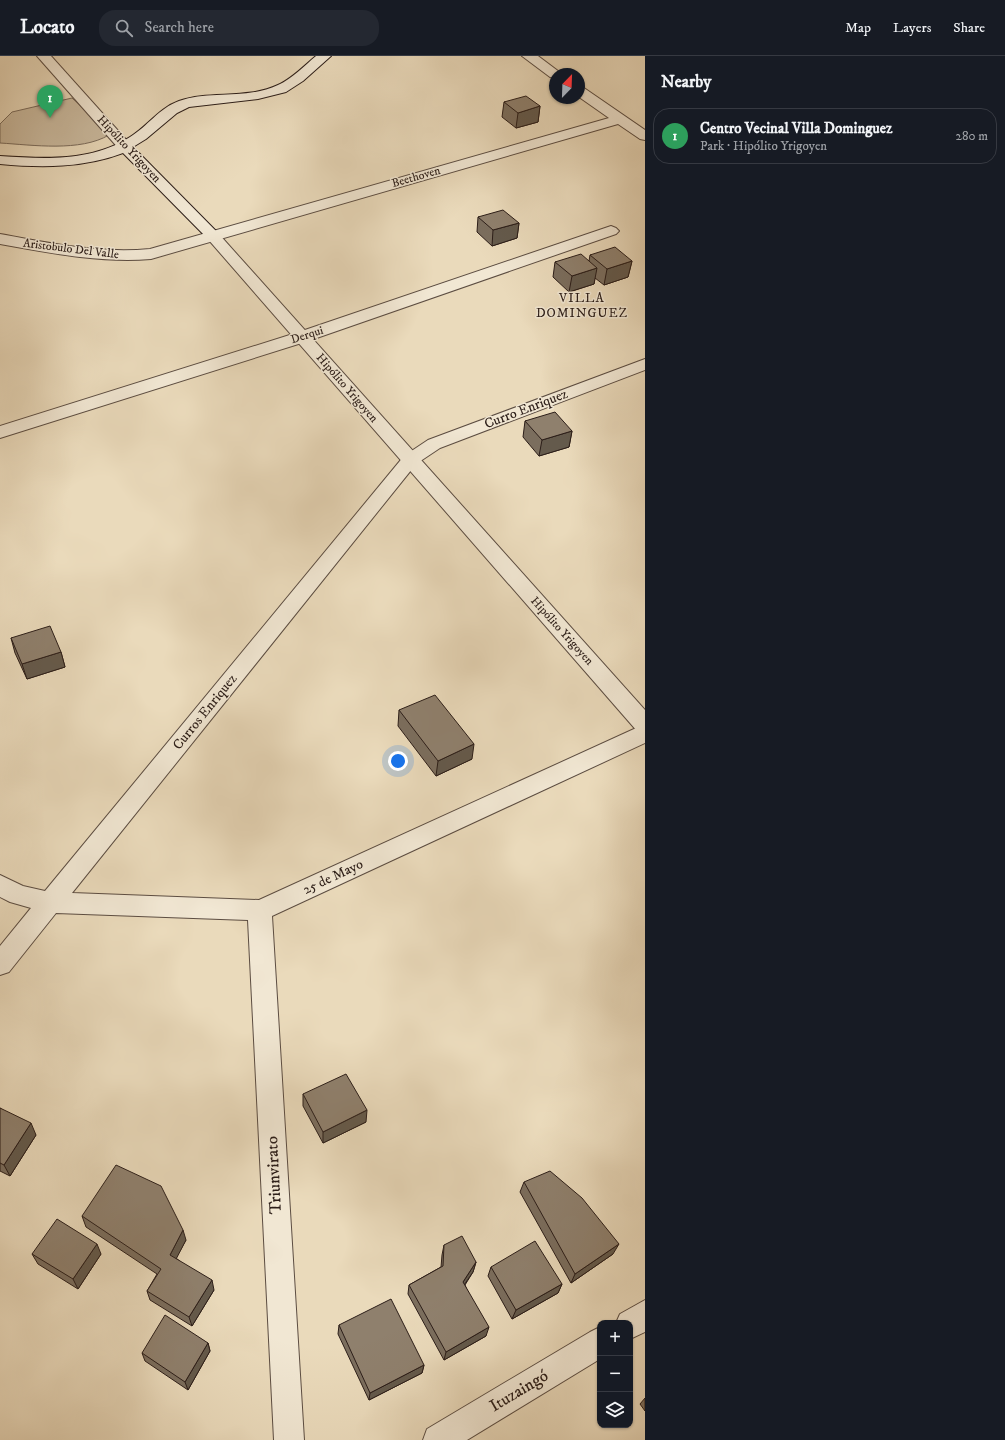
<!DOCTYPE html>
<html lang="en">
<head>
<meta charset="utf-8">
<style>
  :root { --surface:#171b24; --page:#242831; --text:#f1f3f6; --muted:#9ea1a6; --line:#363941; --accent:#c59692 }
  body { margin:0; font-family:"IM FELL DW Pica",serif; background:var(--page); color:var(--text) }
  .controls { position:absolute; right:12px; bottom:12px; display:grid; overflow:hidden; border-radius:8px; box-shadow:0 1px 3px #0004 }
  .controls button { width:36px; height:36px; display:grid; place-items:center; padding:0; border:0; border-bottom:1px solid var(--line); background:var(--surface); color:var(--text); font:20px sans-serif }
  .compass { position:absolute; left:549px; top:12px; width:36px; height:36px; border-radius:50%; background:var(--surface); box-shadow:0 1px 3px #0004; rotate:23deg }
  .you { position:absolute; left:398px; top:705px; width:14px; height:14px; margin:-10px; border:3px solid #fff; border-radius:50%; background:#1a73e8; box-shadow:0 0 0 6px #1a73e833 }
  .badge { display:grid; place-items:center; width:26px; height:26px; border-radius:50%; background:var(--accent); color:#fff; font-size:13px; font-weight:700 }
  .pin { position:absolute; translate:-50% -33px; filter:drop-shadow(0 1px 2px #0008) }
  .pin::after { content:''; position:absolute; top:21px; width:14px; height:12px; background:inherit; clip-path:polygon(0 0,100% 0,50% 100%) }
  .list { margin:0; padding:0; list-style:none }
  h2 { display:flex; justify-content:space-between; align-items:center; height:52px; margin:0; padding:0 16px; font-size:17px }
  h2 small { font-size:13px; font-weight:400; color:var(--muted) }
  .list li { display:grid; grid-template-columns:26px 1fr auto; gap:12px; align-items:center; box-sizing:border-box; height:56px; margin:0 8px 8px; padding:0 8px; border:1px solid var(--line); border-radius:16px }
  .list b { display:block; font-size:15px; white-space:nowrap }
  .list p { margin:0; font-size:13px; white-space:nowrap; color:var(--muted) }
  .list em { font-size:13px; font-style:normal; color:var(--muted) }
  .icon { flex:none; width:22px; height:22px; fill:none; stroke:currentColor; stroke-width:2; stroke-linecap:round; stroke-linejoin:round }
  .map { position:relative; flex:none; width:645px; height:1384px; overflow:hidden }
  header { display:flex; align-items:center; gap:24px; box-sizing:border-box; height:56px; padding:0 20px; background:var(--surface); border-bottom:1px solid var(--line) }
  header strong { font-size:19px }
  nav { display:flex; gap:22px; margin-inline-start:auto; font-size:14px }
  .search { width:280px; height:36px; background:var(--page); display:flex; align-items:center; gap:10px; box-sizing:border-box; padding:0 14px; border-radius:16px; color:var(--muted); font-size:15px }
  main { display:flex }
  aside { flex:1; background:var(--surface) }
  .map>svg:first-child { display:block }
  .green { fill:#caba9f; stroke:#7b6c5c }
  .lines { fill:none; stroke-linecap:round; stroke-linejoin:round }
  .minor-casing { stroke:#5c4d42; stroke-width:2 }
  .tertiary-casing { stroke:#5c4d42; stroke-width:2 }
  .secondary-casing { stroke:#2c1e19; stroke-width:2 }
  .minor { fill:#f1e7d3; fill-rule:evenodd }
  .tertiary { fill:#f1e7d3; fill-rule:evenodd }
  .secondary { fill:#f1e7d3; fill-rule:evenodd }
  .wall { fill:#7b6e5e; stroke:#2c1e19 }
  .shaded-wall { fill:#645a4c; stroke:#2c1e19 }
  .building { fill:#8f806d; stroke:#2c1e19 }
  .labels { text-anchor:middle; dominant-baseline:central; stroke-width:3; stroke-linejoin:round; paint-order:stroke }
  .far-street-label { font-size:12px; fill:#2c1e19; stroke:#f1e7d3 }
  .far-neighbourhood-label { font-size:13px; letter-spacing:1px; fill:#2c1e19; stroke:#f1e7d3 }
  .street-label { font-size:14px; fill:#2c1e19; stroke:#f1e7d3 }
  .near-street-label { font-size:17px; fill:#2c1e19; stroke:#f1e7d3 }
</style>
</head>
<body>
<header>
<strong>Locato</strong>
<div class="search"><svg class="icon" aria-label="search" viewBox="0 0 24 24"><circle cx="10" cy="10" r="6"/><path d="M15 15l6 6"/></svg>Search here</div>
<nav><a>Map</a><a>Layers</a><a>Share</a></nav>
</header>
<main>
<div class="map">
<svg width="645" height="1384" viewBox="0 0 645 1384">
  <rect width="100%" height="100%" fill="#eadabb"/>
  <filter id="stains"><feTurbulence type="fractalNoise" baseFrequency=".005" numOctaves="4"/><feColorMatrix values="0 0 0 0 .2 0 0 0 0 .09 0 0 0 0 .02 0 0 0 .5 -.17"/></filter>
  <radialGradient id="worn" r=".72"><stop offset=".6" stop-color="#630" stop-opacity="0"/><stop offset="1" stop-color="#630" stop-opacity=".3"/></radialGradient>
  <path class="green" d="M 72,42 L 102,69 L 109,79 C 80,96 33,89 0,87 L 0,68 L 12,56 Z"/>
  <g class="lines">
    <defs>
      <g id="minor">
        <path d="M 37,0 L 51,0 L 130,88 L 132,91 L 130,94 L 125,95 L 120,94 Z"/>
        <path d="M 522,0 L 538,0 L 562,18 L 555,18 L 555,22 L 550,21 Z"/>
        <path d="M 579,31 L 584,32 L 645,74 L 645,84 L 640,83 L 618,68 L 151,203 C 100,207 50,197 0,188 L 0,178 C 50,187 99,198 150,193 L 609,62 L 579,41 Z"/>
        <path d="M 611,170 L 616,172 L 619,175 L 616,178 L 308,285 L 0,382 L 0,370 L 296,277 Z"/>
        <path d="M 645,303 L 645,314 L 440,392 L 416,408 L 72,837 L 259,844 L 645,668 L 645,687 L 272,860 L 304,1384 L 274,1384 L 248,864 L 56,857 L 9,916 L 0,919 L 0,890 L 31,852 L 10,846 L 0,841 L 0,819 L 23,830 L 45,835 L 404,400 L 428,384 Z"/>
        <path d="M 645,1244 L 645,1276 L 630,1283 L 630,1267 L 616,1267 L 620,1258 Z"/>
        <path d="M 600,1271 L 600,1303 L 467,1384 L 423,1384 L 427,1373 L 590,1276 Z"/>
      </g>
      <path id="tertiary" d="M 212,174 L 217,176 L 645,654 L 645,677 L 637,675 L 207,182 L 204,179 L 207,176 Z"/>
      <path id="secondary" d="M 316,0 L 331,0 L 303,25 L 286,36 L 258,43 L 189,51 L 177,57 L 146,83 L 133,91 L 217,176 L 220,179 L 217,182 L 212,184 L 207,182 L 123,97 C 83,112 42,112 0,108 L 0,100 C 44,103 91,106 130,81 C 147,71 159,52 179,45 C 210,34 246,44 278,29 C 292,23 304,10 316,0 Z"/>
    </defs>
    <use href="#minor" class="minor-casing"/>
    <use href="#tertiary" class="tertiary-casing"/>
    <use href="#secondary" class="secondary-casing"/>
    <use href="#minor" class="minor"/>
    <use href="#tertiary" class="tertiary"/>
    <use href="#secondary" class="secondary"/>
  </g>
  <g class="wall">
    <path d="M 504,46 L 540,50 L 538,66 L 516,72 L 502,61 Z"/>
    <path d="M 478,161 L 519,167 L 517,182 L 492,190 L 477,176 Z"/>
    <path d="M 590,199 L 632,205 L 628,221 L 604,229 L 595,222 L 594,228 L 569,236 L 553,221 L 555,206 L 589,205 Z"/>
    <path d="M 525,365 L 572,375 L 569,391 L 539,400 L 523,381 Z"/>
    <path d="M 11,582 L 61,596 L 65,611 L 27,623 L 15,597 Z"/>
    <path d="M 399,654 L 472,703 L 436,720 L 398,670 Z"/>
    <path d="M 303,1038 L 366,1066 L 323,1087 L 303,1050 Z"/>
    <path d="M 0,1052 L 36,1079 L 10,1120 L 0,1115 Z"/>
    <path d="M 524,1126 L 613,1198 L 571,1227 L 520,1136 Z"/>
    <path d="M 82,1160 L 186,1184 L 176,1202 L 214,1234 L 192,1270 L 150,1244 L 147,1235 L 157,1218 L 86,1171 Z"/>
    <path d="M 444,1189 L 476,1206 L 473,1216 L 465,1229 L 486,1280 L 444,1304 L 408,1238 L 409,1229 L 441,1211 L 442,1199 Z"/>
    <path d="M 32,1198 L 101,1198 L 78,1233 L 38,1208 Z"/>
    <path d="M 491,1211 L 562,1228 L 558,1237 L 512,1263 L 488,1220 Z"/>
    <path d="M 339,1269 L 424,1309 L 422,1317 L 369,1344 L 338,1278 Z"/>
    <path d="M 208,1287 L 210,1295 L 188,1334 L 145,1305 L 142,1297 Z"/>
    <path d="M 645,1342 L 645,1355 L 640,1348 Z"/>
  </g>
  <g class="shaded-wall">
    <path d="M 540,50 L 538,66 L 516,72 L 518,57 Z"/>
    <path d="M 519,167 L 517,182 L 492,190 L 493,174 Z"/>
    <path d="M 632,205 L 628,221 L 604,229 L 607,213 Z"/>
    <path d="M 597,212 L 594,228 L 569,236 L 572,220 Z"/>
    <path d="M 572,375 L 569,391 L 539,400 L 542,384 Z"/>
    <path d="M 61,596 L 65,611 L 27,623 L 22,608 Z"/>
    <path d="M 474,688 L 472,703 L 436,720 L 438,705 Z"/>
    <path d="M 367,1054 L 366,1066 L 323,1087 L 323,1076 Z"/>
    <path d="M 31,1067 L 36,1079 L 10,1120 L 4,1109 Z"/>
    <path d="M 183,1174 L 186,1184 L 173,1209 L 170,1199 Z"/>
    <path d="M 97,1188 L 101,1198 L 78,1233 L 73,1223 Z"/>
    <path d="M 619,1188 L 613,1198 L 571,1227 L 575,1218 Z"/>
    <path d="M 476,1206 L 473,1216 L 460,1235 L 463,1226 Z"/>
    <path d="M 212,1224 L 214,1234 L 192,1270 L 189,1261 Z"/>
    <path d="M 562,1228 L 558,1237 L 512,1263 L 516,1254 Z"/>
    <path d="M 489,1271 L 486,1280 L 444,1304 L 446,1296 Z"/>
    <path d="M 208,1287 L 210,1295 L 188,1334 L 185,1326 Z"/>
    <path d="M 424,1309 L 422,1317 L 369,1344 L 370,1337 Z"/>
  </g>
  <g class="building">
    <path d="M 526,40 L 540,50 L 518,57 L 504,46 Z"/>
    <path d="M 503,154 L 519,167 L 493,174 L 478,161 Z"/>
    <path d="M 615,191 L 632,205 L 607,213 L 590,199 Z"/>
    <path d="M 581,198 L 597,212 L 572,220 L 555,206 Z"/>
    <path d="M 555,356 L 572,375 L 542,384 L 525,365 Z"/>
    <path d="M 50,570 L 61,596 L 22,608 L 11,582 Z"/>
    <path d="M 435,639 L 474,688 L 438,705 L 399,654 Z"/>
    <path d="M 346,1018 L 367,1054 L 323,1076 L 303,1038 Z"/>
    <path d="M 0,1052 L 31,1067 L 4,1109 L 0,1107 Z"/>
    <path d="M 116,1109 L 161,1130 L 183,1174 L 170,1199 L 212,1224 L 189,1261 L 147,1235 L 161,1213 L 82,1160 Z"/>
    <path d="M 550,1115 L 582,1142 L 619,1188 L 575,1218 L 524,1126 Z"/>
    <path d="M 57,1163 L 97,1188 L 73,1223 L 32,1198 Z"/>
    <path d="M 462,1180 L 476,1206 L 463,1226 L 489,1271 L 446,1296 L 409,1229 L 443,1210 L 444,1189 Z"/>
    <path d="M 535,1185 L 562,1228 L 516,1254 L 491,1211 Z"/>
    <path d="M 391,1243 L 424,1309 L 370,1337 L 339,1269 Z"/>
    <path d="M 165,1259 L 208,1287 L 185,1326 L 142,1297 Z"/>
  </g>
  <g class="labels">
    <g class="far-street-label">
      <text transform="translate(129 93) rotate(47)">Hipólito Yrigoyen</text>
      <text transform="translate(416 121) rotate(-16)">Beethoven</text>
      <text transform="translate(71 193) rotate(7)">Aristobulo Del Valle</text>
      <text transform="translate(307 279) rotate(-18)">Derqui</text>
      <text transform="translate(347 332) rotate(49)">Hipólito Yrigoyen</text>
      <text transform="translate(562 575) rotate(48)">Hipólito Yrigoyen</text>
    </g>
    <g class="far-neighbourhood-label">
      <text x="582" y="242">VILLA<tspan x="582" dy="15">DOMINGUEZ</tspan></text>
    </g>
    <g class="street-label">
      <text transform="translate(526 353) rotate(-21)">Curro Enriquez</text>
      <text transform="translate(205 656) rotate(-51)">Curros Enriquez</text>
      <text transform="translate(333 821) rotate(-25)">25 de Mayo</text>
    </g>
    <g class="near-street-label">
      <text transform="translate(274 1119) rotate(-93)">Triunvirato</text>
      <text transform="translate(519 1335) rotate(-31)">Ituzaingó</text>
    </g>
  </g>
  <rect width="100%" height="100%" filter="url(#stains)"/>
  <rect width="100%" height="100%" fill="url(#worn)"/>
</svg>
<div class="controls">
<button>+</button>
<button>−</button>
<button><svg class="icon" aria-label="layers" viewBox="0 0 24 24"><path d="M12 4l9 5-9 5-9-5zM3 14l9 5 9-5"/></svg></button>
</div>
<svg class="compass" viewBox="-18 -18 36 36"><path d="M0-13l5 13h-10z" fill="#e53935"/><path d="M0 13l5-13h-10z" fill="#9ea1a6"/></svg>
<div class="you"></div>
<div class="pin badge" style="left:50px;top:62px;background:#2e9e5b">1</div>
</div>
<aside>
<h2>Nearby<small></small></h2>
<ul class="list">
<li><span class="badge" style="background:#2e9e5b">1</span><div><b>Centro Vecinal Villa Dominguez</b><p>Park · Hipólito Yrigoyen</p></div><em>280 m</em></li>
</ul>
</aside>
</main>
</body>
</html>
